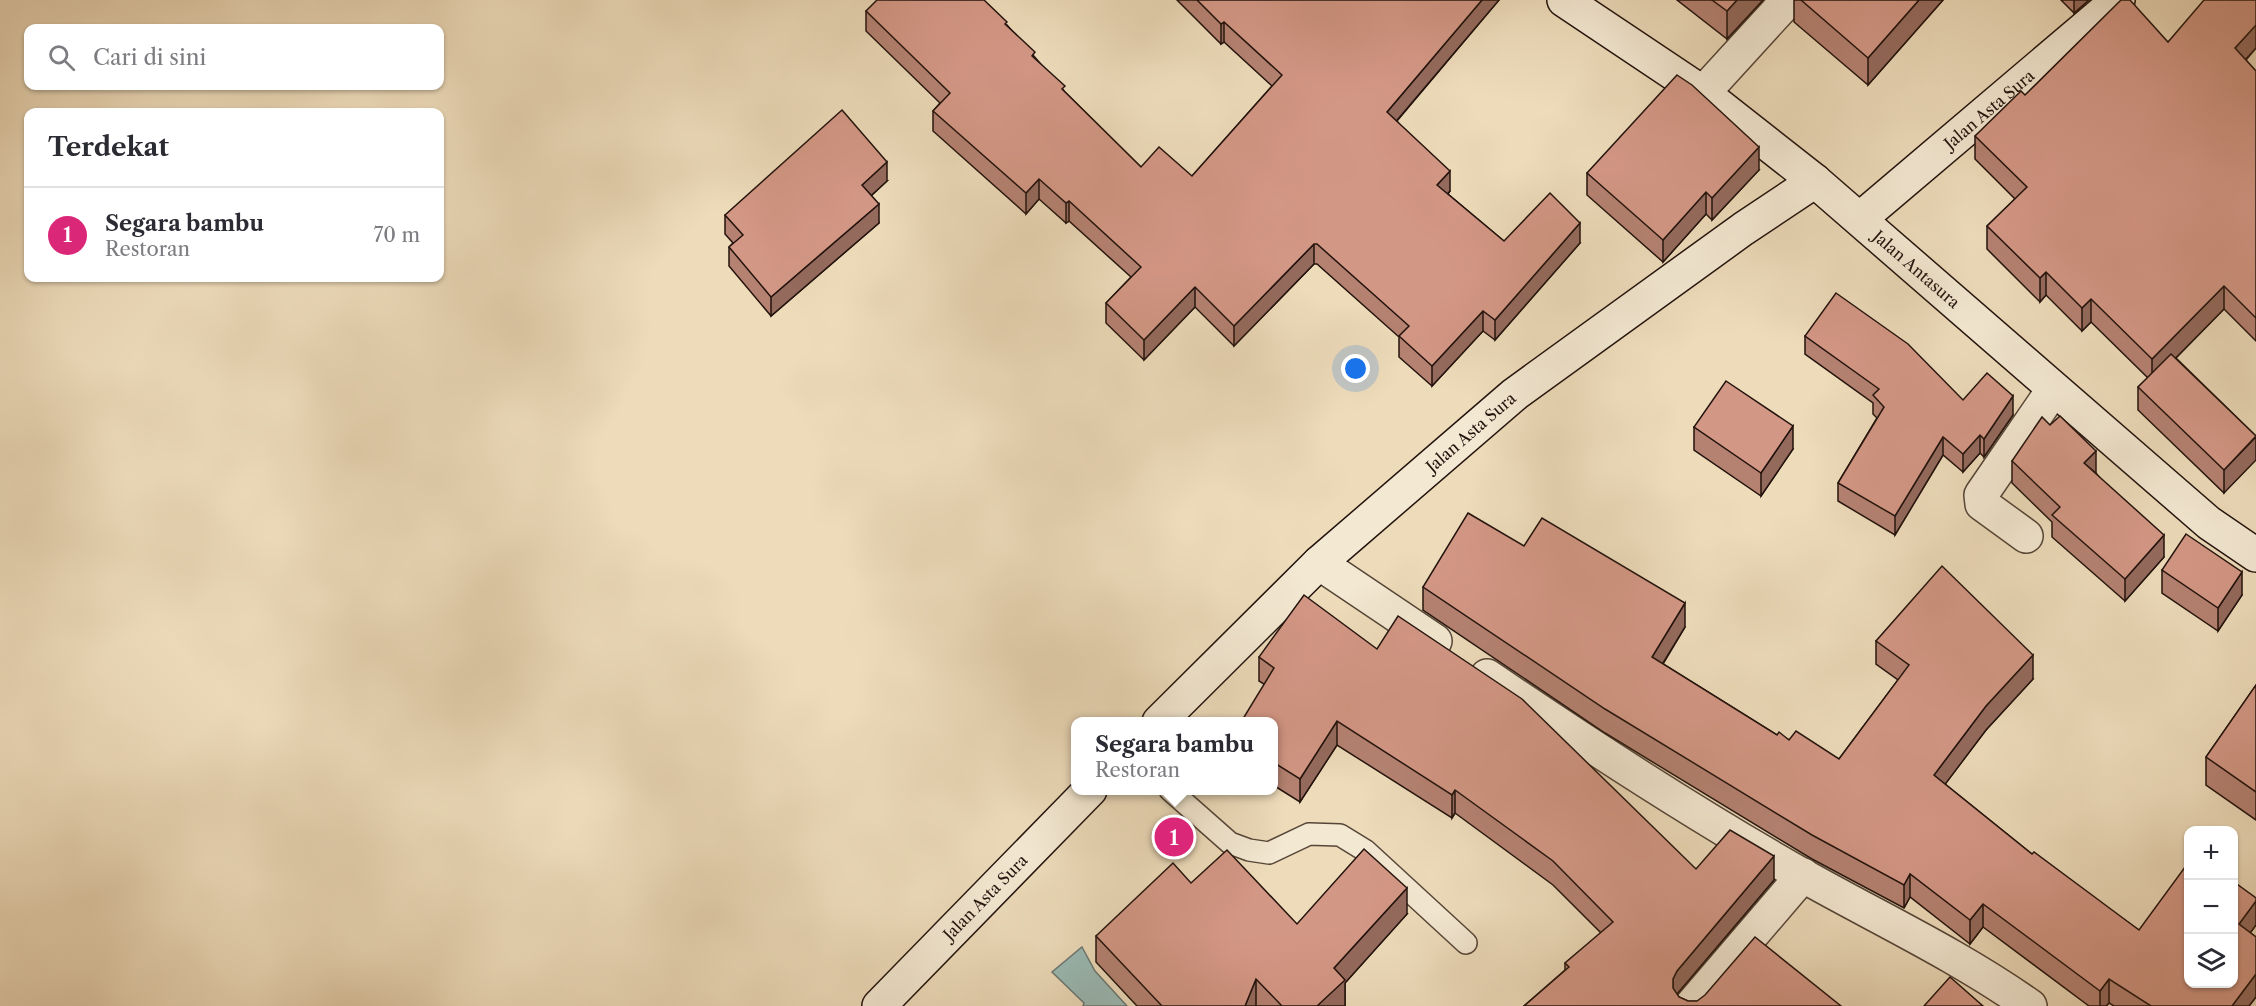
<!DOCTYPE html>
<html lang="id">
<head>
<meta charset="utf-8">
<style>
  :root { --surface:#fff; --page:#f7f7f7; --text:#2b2b33; --muted:#7c7c81; --line:#e1e1e2; --accent:#db2777 }
  body { margin:0; font-family:"Libre Caslon Text",serif; background:var(--page); color:var(--text) }
  .controls { position:absolute; right:18px; bottom:18px; display:grid; overflow:hidden; border-radius:12px; box-shadow:0 2px 4px #0004 }
  .controls button { width:54px; height:54px; display:grid; place-items:center; padding:0; border:0; border-bottom:2px solid var(--line); background:var(--surface); color:var(--text); font:30px sans-serif }
  .you { position:absolute; left:1356px; top:369px; width:21px; height:21px; margin:-15px; border:4px solid #fff; border-radius:50%; background:#1a73e8; box-shadow:0 0 0 9px #1a73e833 }
  .badge { display:grid; place-items:center; width:39px; height:39px; border-radius:50%; background:var(--accent); color:#fff; font-size:20px; font-weight:700 }
  .pin { position:absolute; translate:-50% -50%; border:3px solid #fff; box-shadow:0 2px 6px #0006 }
  .popup { position:absolute; left:1071px; top:717px; width:207px; height:78px; box-sizing:border-box; display:grid; place-content:center; border-radius:12px; background:var(--surface); filter:drop-shadow(0 2px 4px #0005); font-size:20px; white-space:nowrap; color:var(--muted) }
  .popup b { font-size:22px; color:var(--text) }
  .popup::after { content:''; position:absolute; left:50%; top:100%; margin-left:-12px; border:12px solid transparent; border-top-color:var(--surface) }
  .list { margin:0; padding:0; list-style:none }
  h2 { display:flex; justify-content:space-between; align-items:center; height:78px; margin:0; padding:0 24px; font-size:26px }
  h2 small { font-size:20px; font-weight:400; color:var(--muted) }
  .list li { display:grid; grid-template-columns:39px 1fr auto; gap:18px; align-items:center; box-sizing:border-box; height:96px; padding:0 24px; border-top:2px solid var(--line) }
  .list b { display:block; font-size:22px; white-space:nowrap }
  .list p { margin:0; font-size:20px; white-space:nowrap; color:var(--muted) }
  .list em { font-size:20px; font-style:normal; color:var(--muted) }
  .icon { flex:none; width:33px; height:33px; fill:none; stroke:currentColor; stroke-width:2; stroke-linecap:round; stroke-linejoin:round }
  .map { position:relative; flex:none; width:2256px; height:1006px; overflow:hidden }
  .search { position:absolute; background:var(--surface); box-shadow:0 2px 4px #0004; left:24px; top:24px; width:420px; height:66px; display:flex; align-items:center; gap:15px; box-sizing:border-box; padding:0 21px; border-radius:12px; color:var(--muted); font-size:22px }
  .panel { position:absolute; background:var(--surface); box-shadow:0 2px 4px #0004; left:24px; top:108px; width:420px; height:174px; border-radius:12px }
  .map>svg:first-child { display:block }
  .water { fill:#9abab5; stroke:#6a7772; stroke-width:1.5 }
  .lines { fill:none; stroke-linecap:round; stroke-linejoin:round }
  .lane-casing { stroke:#564538; stroke-width:24 }
  .street-casing { stroke:#564538; stroke-width:36 }
  .secondary-casing { stroke:#23130d; stroke-width:36 }
  .lane { stroke:#f3e8d2; stroke-width:21 }
  .street { stroke:#f3e8d2; stroke-width:33 }
  .secondary { stroke:#f3e8d2; stroke-width:33 }
  .wall { fill:#b58272; stroke:#23130d; stroke-width:1.5 }
  .shaded-wall { fill:#946a5d; stroke:#23130d; stroke-width:1.5 }
  .building { fill:#d39785; stroke:#23130d; stroke-width:1.5 }
  .labels { text-anchor:middle; dominant-baseline:central; stroke-width:4.5; stroke-linejoin:round; paint-order:stroke }
  .street-label { font-size:16px; fill:#23130d; stroke:#f3e8d2 }
</style>
</head>
<body>
<div class="map">
<svg width="2256" height="1006" viewBox="0 0 2256 1006">
  <rect width="100%" height="100%" fill="#eddbba"/>
  <filter id="stains"><feTurbulence type="fractalNoise" baseFrequency=".00333" numOctaves="4"/><feColorMatrix values="0 0 0 0 .2 0 0 0 0 .09 0 0 0 0 .02 0 0 0 .5 -.17"/></filter>
  <radialGradient id="worn" r=".72"><stop offset=".6" stop-color="#630" stop-opacity="0"/><stop offset="1" stop-color="#630" stop-opacity=".3"/></radialGradient>
  <path class="water" d="M 1082,947 L 1095,971 L 1127,1006 L 1083,1006 L 1084,1003 L 1052,972 Z"/>
  <g class="lines">
    <defs>
      <path id="lane" d="M 1170,790 L 1230,843 L 1249,850 L 1269,853 L 1309,834 L 1340,835 L 1366,851 L 1466,943"/>
      <g id="street">
        <path d="M 1703,93 L 1788,0"/>
        <path d="M 2026,536 L 1982,504 L 1981,495 L 2053,390"/>
        <path d="M 1319,563 L 1435,641"/>
        <path d="M 1487,676 C 1590,746 1694,814 1802,875 C 1880,919 1956,954 2030,1006"/>
        <path d="M 1691,1006 L 1803,875"/>
      </g>
      <g id="secondary">
        <path id="s1" d="M 1564,0 L 1703,93 L 1815,181 L 2209,523 L 2256,555"/>
        <path id="s2" d="M 1861,218 L 2118,0"/>
        <path id="s3" d="M 1159,722 L 1319,563 L 1515,394 L 1743,229 L 1815,181"/>
        <path id="s4" d="M 879,1006 L 1090,790"/>
      </g>
    </defs>
    <use href="#lane" class="lane-casing"/>
    <use href="#street" class="street-casing"/>
    <use href="#secondary" class="secondary-casing"/>
    <use href="#lane" class="lane"/>
    <use href="#street" class="street"/>
    <use href="#secondary" class="secondary"/>
  </g>
  <g class="wall">
    <path d="M 1177,0 L 1499,0 L 1397,121 L 1450,191 L 1448,194 L 1504,241 L 1580,243 L 1495,340 L 1483,331 L 1432,386 L 1399,357 L 1399,337 L 1317,264 L 1314,264 L 1234,346 L 1195,307 L 1144,360 L 1106,323 L 1106,303 L 1131,277 L 1069,221 L 1066,223 L 1039,199 L 1026,214 L 933,131 L 933,111 L 940,103 L 866,31 L 866,11 L 1007,25 L 1065,92 L 1141,167 L 1192,176 L 1272,86 L 1224,42 L 1221,44 Z"/>
    <path d="M 1677,0 L 1763,0 L 1727,39 Z"/>
    <path d="M 1794,0 L 1943,0 L 1868,85 L 1794,22 Z"/>
    <path d="M 2061,0 L 2089,0 L 2074,13 Z"/>
    <path d="M 2256,0 L 2256,48 L 2246,60 L 2256,71 L 2256,341 L 2224,309 L 2176,358 L 2256,436 L 2224,493 L 2138,410 L 2138,387 L 2148,378 L 2091,322 L 2082,331 L 2046,295 L 2040,302 L 1987,249 L 1987,226 L 2015,199 L 1975,159 L 1975,136 L 2025,95 L 2168,42 Z"/>
    <path d="M 1759,170 L 1712,220 L 1706,214 L 1663,262 L 1587,195 L 1587,173 Z"/>
    <path d="M 887,181 L 871,196 L 879,223 L 771,316 L 729,266 L 729,247 L 733,243 L 725,234 L 725,215 Z"/>
    <path d="M 1805,336 L 1963,400 L 2013,415 L 1984,457 L 1980,453 L 1963,472 L 1943,455 L 1895,535 L 1838,501 L 1838,483 L 1877,418 L 1873,414 L 1873,403 L 1805,354 Z"/>
    <path d="M 1694,427 L 1793,449 L 1761,496 L 1694,450 Z"/>
    <path d="M 2012,461 L 2096,473 L 2164,557 L 2125,601 L 2052,537 L 2052,522 L 2012,483 Z"/>
    <path d="M 1524,546 L 1685,627 L 1663,664 L 1777,735 L 1839,759 L 1898,680 L 1876,664 L 1876,641 L 2033,679 L 1986,730 L 1945,784 L 2032,854 L 2139,930 L 2256,898 L 2256,925 L 2250,933 L 2256,937 L 2256,997 L 2249,1006 L 2114,1006 L 2109,1003 L 2106,1006 L 2089,1006 L 1983,927 L 1970,944 L 1910,897 L 1904,908 L 1812,859 L 1605,733 L 1423,610 L 1423,587 Z"/>
    <path d="M 2162,570 L 2242,595 L 2218,631 L 2162,593 Z"/>
    <path d="M 1377,649 L 1696,869 L 1774,880 L 1677,994 L 1679,997 L 1688,1001 L 1841,1006 L 1524,1006 L 1565,970 L 1565,963 L 1601,933 L 1553,885 L 1455,813 L 1452,818 L 1337,745 L 1300,802 L 1273,785 L 1273,722 L 1264,684 L 1259,681 L 1259,657 Z"/>
    <path d="M 2256,685 L 2256,820 L 2206,785 L 2206,757 Z"/>
    <path d="M 1191,883 L 1297,924 L 1407,914 L 1345,983 L 1345,1006 L 1137,1006 L 1096,962 L 1096,936 Z"/>
  </g>
  <g class="shaded-wall">
    <path d="M 1482,0 L 1499,0 L 1387,132 L 1387,112 Z"/>
    <path d="M 1737,0 L 1763,0 L 1727,39 L 1727,11 Z"/>
    <path d="M 1919,0 L 1943,0 L 1868,85 L 1868,58 Z"/>
    <path d="M 2074,0 L 2089,0 L 2074,13 Z"/>
    <path d="M 1224,22 L 1224,42 L 1221,44 L 1221,24 Z"/>
    <path d="M 2256,25 L 2256,48 L 2235,71 L 2235,48 Z"/>
    <path d="M 1759,147 L 1759,170 L 1712,220 L 1712,198 Z"/>
    <path d="M 887,162 L 887,181 L 862,204 L 862,185 Z"/>
    <path d="M 1450,171 L 1450,191 L 1437,205 L 1437,185 Z"/>
    <path d="M 1039,179 L 1039,199 L 1026,214 L 1026,193 Z"/>
    <path d="M 1706,192 L 1706,214 L 1663,262 L 1663,240 Z"/>
    <path d="M 1069,201 L 1069,221 L 1066,223 L 1066,203 Z"/>
    <path d="M 879,204 L 879,223 L 771,316 L 771,297 Z"/>
    <path d="M 1580,223 L 1580,243 L 1495,340 L 1495,320 Z"/>
    <path d="M 1314,244 L 1314,264 L 1234,346 L 1234,326 Z"/>
    <path d="M 2046,272 L 2046,295 L 2040,302 L 2040,278 Z"/>
    <path d="M 2224,286 L 2224,309 L 2152,382 L 2152,359 Z"/>
    <path d="M 1195,287 L 1195,307 L 1144,360 L 1144,340 Z"/>
    <path d="M 2091,299 L 2091,322 L 2082,331 L 2082,308 Z"/>
    <path d="M 1483,311 L 1483,331 L 1432,386 L 1432,366 Z"/>
    <path d="M 2013,396 L 2013,415 L 1984,457 L 1984,439 Z"/>
    <path d="M 1793,426 L 1793,449 L 1761,496 L 1761,473 Z"/>
    <path d="M 1980,435 L 1980,453 L 1963,472 L 1963,454 Z"/>
    <path d="M 1943,437 L 1943,455 L 1895,535 L 1895,516 Z"/>
    <path d="M 2256,437 L 2256,460 L 2224,493 L 2224,470 Z"/>
    <path d="M 2096,451 L 2096,473 L 2084,463 Z"/>
    <path d="M 2164,535 L 2164,557 L 2125,601 L 2125,579 Z"/>
    <path d="M 2242,572 L 2242,595 L 2218,631 L 2218,608 Z"/>
    <path d="M 1685,603 L 1685,627 L 1652,681 L 1652,657 Z"/>
    <path d="M 2033,655 L 2033,679 L 1986,730 L 1934,799 L 1934,775 L 1986,706 Z"/>
    <path d="M 1337,721 L 1337,745 L 1300,802 L 1300,779 Z"/>
    <path d="M 1455,790 L 1455,813 L 1452,818 L 1452,795 Z"/>
    <path d="M 1774,856 L 1774,880 L 1677,994 L 1673,1002 L 1673,979 L 1677,971 Z"/>
    <path d="M 1910,874 L 1910,897 L 1904,908 L 1904,885 Z"/>
    <path d="M 1407,888 L 1407,914 L 1345,983 L 1345,1006 L 1317,1006 L 1334,968 Z"/>
    <path d="M 2256,901 L 2256,925 L 2239,948 L 2239,924 Z"/>
    <path d="M 1983,904 L 1983,927 L 1970,944 L 1970,920 Z"/>
    <path d="M 2256,974 L 2256,997 L 2249,1006 L 2232,1006 Z"/>
    <path d="M 1256,979 L 1256,1006 L 1245,1006 Z"/>
    <path d="M 2109,979 L 2109,1003 L 2106,1006 L 2100,1006 L 2100,991 Z"/>
  </g>
  <g class="building">
    <path d="M 877,0 L 984,0 L 1007,22 L 1005,24 L 1035,52 L 1032,56 L 1065,86 L 1062,89 L 1141,167 L 1159,147 L 1192,176 L 1282,75 L 1224,22 L 1221,24 L 1197,0 L 1482,0 L 1387,112 L 1450,171 L 1437,185 L 1504,241 L 1550,193 L 1580,223 L 1495,320 L 1483,311 L 1432,366 L 1399,336 L 1409,326 L 1317,244 L 1314,244 L 1234,326 L 1195,287 L 1144,340 L 1106,303 L 1141,267 L 1069,201 L 1066,203 L 1039,179 L 1026,193 L 933,111 L 950,93 L 866,11 Z"/>
    <path d="M 1712,0 L 1737,0 L 1727,11 Z"/>
    <path d="M 1801,0 L 1919,0 L 1868,58 Z"/>
    <path d="M 2121,0 L 2130,0 L 2168,42 L 2204,0 L 2256,0 L 2256,25 L 2235,48 L 2256,71 L 2256,318 L 2224,286 L 2152,359 L 2091,299 L 2082,308 L 2046,272 L 2040,278 L 1987,226 L 2027,187 L 1975,136 L 2021,91 L 2025,95 Z"/>
    <path d="M 1677,75 L 1692,85 L 1759,147 L 1712,198 L 1706,192 L 1663,240 L 1587,173 Z"/>
    <path d="M 842,110 L 887,162 L 862,185 L 879,204 L 771,297 L 729,247 L 743,235 L 725,215 Z"/>
    <path d="M 1836,293 L 1908,344 L 1963,400 L 1987,373 L 2013,396 L 1984,439 L 1980,435 L 1963,454 L 1943,437 L 1895,516 L 1838,483 L 1884,407 L 1873,395 L 1879,389 L 1805,336 Z"/>
    <path d="M 2171,354 L 2256,436 L 2224,470 L 2138,387 Z"/>
    <path d="M 1726,381 L 1793,426 L 1761,473 L 1694,427 Z"/>
    <path d="M 2060,416 L 2096,451 L 2084,463 L 2164,535 L 2125,579 L 2052,515 L 2060,507 L 2012,461 L 2042,417 L 2050,425 Z"/>
    <path d="M 1468,513 L 1524,546 L 1542,518 L 1685,603 L 1652,657 L 1777,735 L 1779,732 L 1789,740 L 1796,731 L 1839,759 L 1909,665 L 1876,641 L 1942,566 L 2033,655 L 1986,706 L 1934,775 L 2032,854 L 2034,852 L 2139,930 L 2188,863 L 2188,984 L 2234,984 L 2234,882 L 2256,898 L 2256,901 L 2239,924 L 2256,937 L 2256,974 L 2232,1006 L 2151,1006 L 2109,979 L 2100,991 L 1983,904 L 1970,920 L 1910,874 L 1904,885 L 1812,835 L 1605,709 L 1423,587 Z"/>
    <path d="M 2186,534 L 2242,572 L 2218,608 L 2162,570 Z"/>
    <path d="M 1304,595 L 1377,649 L 1398,616 L 1522,699 L 1696,869 L 1730,830 L 1774,856 L 1677,971 L 1673,979 L 1673,988 L 1679,997 L 1688,1001 L 1697,1001 L 1705,995 L 1755,937 L 1841,1006 L 1524,1006 L 1569,967 L 1565,963 L 1613,922 L 1553,861 L 1455,790 L 1452,795 L 1337,721 L 1300,779 L 1273,762 L 1273,722 L 1241,722 L 1274,668 L 1259,657 Z"/>
    <path d="M 2256,685 L 2256,792 L 2206,757 Z"/>
    <path d="M 1364,849 L 1407,888 L 1334,968 L 1345,980 L 1317,1006 L 1282,1006 L 1256,979 L 1245,1006 L 1162,1006 L 1096,936 L 1173,863 L 1191,883 L 1227,850 L 1297,924 Z"/>
    <path d="M 1950,977 L 1983,1006 L 1924,1006 Z"/>
  </g>
  <g class="labels">
    <g class="street-label">
      <text stroke="none"><textPath href="#s2" startOffset="168">Jalan Asta Sura</textPath></text>
      <text stroke="none"><textPath href="#s1" startOffset="444">Jalan Antasura</textPath></text>
      <text stroke="none"><textPath href="#s3" startOffset="426">Jalan Asta Sura</textPath></text>
      <text stroke="none"><textPath href="#s4" startOffset="152">Jalan Asta Sura</textPath></text>
    </g>
  </g>
  <rect width="100%" height="100%" filter="url(#stains)"/>
  <rect width="100%" height="100%" fill="url(#worn)"/>
</svg>
<div class="controls">
<button>+</button>
<button>−</button>
<button><svg class="icon" aria-label="layers" viewBox="0 0 24 24"><path d="M12 4l9 5-9 5-9-5zM3 14l9 5 9-5"/></svg></button>
</div>
<div class="you"></div>
<div class="pin badge" style="left:1174px;top:837px">1</div>
<div class="popup"><b>Segara bambu</b>Restoran</div>
<div class="search"><svg class="icon" aria-label="search" viewBox="0 0 24 24"><circle cx="10" cy="10" r="6"/><path d="M15 15l6 6"/></svg>Cari di sini</div>
<section class="panel">
<h2>Terdekat<small></small></h2>
<ul class="list">
<li><span class="badge">1</span><div><b>Segara bambu</b><p>Restoran</p></div><em>70 m</em></li>
</ul>
</section>
</div>
</body>
</html>
